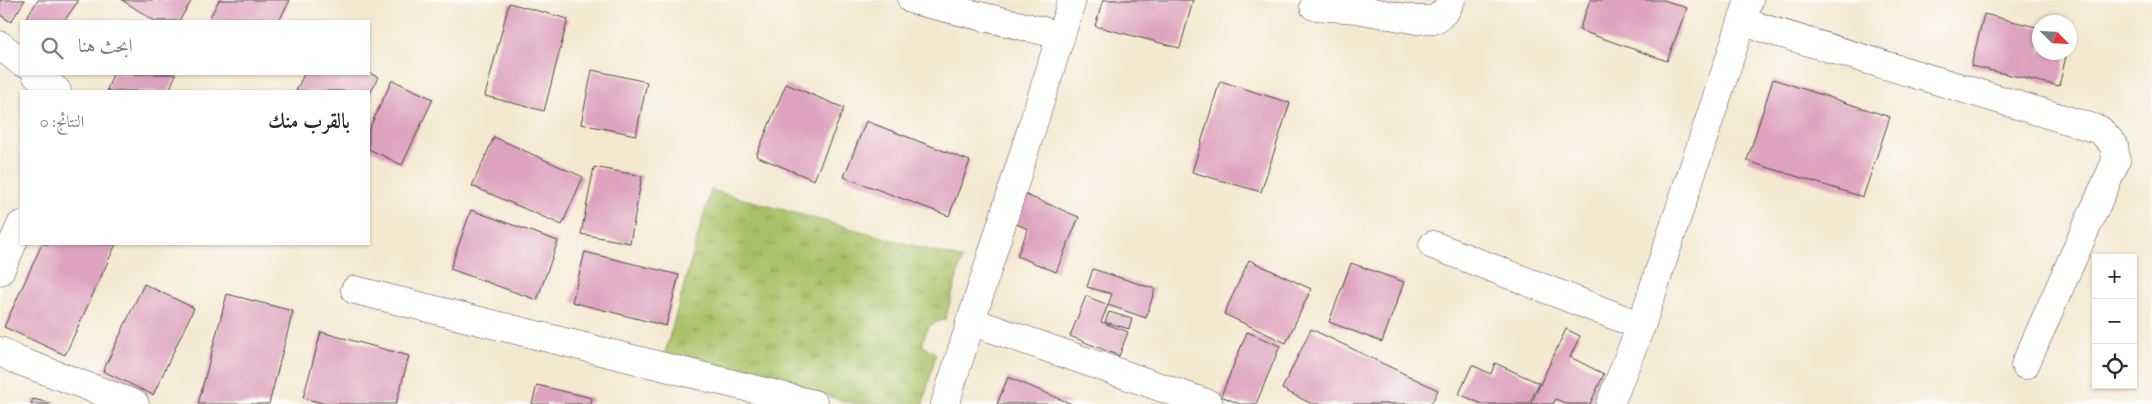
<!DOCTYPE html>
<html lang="ar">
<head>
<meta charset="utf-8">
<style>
  :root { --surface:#fff; --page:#f7f7f7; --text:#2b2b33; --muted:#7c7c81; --line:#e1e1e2 }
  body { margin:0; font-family:"Sorts Mill Goudy",Amiri,serif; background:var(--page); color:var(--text); direction:rtl }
  .controls { position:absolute; right:15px; bottom:15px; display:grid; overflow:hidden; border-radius:0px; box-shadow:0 1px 4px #0004 }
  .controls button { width:45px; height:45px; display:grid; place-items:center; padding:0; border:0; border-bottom:1px solid var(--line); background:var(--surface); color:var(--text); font:25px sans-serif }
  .compass { position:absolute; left:2032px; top:15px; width:45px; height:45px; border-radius:50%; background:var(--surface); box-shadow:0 1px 4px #0004; rotate:114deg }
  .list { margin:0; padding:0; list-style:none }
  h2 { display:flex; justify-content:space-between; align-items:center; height:65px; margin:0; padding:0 20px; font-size:21px }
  h2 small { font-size:16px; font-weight:400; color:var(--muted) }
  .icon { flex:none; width:28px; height:28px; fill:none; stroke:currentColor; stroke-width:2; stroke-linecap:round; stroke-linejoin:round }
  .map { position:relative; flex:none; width:2152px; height:404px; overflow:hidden; direction:ltr }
  .search { position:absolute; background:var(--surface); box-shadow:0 1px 4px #0004; left:20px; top:20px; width:350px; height:55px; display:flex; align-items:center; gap:12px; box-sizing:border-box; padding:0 18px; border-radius:0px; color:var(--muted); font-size:19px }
  .panel { position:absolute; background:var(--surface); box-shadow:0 1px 4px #0004; left:20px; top:90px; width:350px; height:155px; border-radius:0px; direction:rtl }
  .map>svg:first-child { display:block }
  .grass { fill:url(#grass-tufts); stroke:#6a7648 }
  .building { fill:#dea3be }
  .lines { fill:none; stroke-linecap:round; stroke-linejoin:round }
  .minor-casing { stroke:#494744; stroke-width:29 }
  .minor { stroke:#fff; stroke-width:28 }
</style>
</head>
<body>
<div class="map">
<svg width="2152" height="404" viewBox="0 0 2152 404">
  <defs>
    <pattern id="grass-tufts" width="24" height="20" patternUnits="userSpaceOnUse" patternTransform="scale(1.25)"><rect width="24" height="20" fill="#a9c166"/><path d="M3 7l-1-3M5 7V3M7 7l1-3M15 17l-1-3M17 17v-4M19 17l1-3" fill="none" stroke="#8a9d54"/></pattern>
  </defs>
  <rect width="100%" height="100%" fill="#fdfcf7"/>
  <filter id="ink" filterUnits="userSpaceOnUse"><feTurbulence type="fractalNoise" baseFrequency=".02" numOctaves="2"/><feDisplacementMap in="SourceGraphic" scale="10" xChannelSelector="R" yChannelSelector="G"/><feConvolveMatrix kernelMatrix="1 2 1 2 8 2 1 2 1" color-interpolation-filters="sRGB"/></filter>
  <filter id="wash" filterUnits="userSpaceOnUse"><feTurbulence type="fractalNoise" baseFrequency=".0096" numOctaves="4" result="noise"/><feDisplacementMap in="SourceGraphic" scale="20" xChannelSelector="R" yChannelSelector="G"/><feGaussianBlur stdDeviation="1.12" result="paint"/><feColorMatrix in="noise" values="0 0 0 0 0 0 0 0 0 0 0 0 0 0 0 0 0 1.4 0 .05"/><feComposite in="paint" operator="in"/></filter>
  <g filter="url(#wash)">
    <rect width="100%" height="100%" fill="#f4e8d0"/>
    <path class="grass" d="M 711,190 L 962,259 L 945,320 C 929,322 924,331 923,346 L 936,354 L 923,404 L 857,404 L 664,356 Z"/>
    <g id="blocks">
      <g class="building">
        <path d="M 0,0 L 25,0 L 11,22 L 0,15 Z"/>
        <path d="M 38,0 L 79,0 L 64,21 L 24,21 Z"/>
        <path d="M 122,0 L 192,0 L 179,21 L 155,21 Z"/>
        <path d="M 219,0 L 290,0 L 279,21 L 217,21 L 210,17 Z"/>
        <path d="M 1103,0 L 1193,0 L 1180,48 L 1095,26 Z"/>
        <path d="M 1590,0 L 1664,0 L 1687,8 L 1667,61 L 1579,30 Z"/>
        <path d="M 509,3 L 568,19 L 544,111 L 485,96 Z"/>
        <path d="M 1984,14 L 2040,28 L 2040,52 L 2067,52 L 2059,86 L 1971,66 Z"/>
        <path d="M 592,70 L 647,82 L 636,135 L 581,124 Z"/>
        <path d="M 369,73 L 378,77 L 369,96 L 369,91 L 296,91 L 304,74 Z"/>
        <path d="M 113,74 L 176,74 L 169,91 L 112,91 L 107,90 Z"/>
        <path d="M 1773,79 L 1890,117 L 1863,197 L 1747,161 Z"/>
        <path d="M 392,80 L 433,99 L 402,165 L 369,149 L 369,129 Z"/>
        <path d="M 1220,81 L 1290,103 L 1261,192 L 1192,172 Z"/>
        <path d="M 786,84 L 844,108 L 814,180 L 756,156 Z"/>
        <path d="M 866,121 L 970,161 L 949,216 L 844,177 Z"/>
        <path d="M 494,137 L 583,177 L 562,225 L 472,186 Z"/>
        <path d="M 594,167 L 642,176 L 630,243 L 581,234 Z"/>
        <path d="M 1019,192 L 1079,217 L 1056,272 L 1017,256 L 1028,229 L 1007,220 Z"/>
        <path d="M 471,210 L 558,241 L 537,300 L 450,269 Z"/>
        <path d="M 42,244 L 116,244 L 65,355 L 4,327 Z"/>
        <path d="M 585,252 L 679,275 L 666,326 L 572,302 Z"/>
        <path d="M 1249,260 L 1311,289 L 1286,343 L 1224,314 Z"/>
        <path d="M 1351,263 L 1404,282 L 1382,342 L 1329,322 Z"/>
        <path d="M 1093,269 L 1155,289 L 1146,318 L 1108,305 L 1112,294 L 1087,287 Z"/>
        <path d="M 144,284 L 194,308 L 153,395 L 103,371 Z"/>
        <path d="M 227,294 L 293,311 L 269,404 L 198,404 Z"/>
        <path d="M 1086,296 L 1108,305 L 1101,322 L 1128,332 L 1119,356 L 1070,336 Z"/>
        <path d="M 1109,312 L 1132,319 L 1129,329 L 1105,322 Z"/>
        <path d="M 1311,329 L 1438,390 L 1431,404 L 1312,404 L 1282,389 Z"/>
        <path d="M 1566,329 L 1580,336 L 1570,357 L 1604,374 L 1590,404 L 1567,404 L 1556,399 L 1553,404 L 1531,404 Z"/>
        <path d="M 321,332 L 409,356 L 396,404 L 326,404 L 303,398 Z"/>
        <path d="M 1247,332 L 1280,346 L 1256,404 L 1240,404 L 1221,396 Z"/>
        <path d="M 1495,363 L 1539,383 L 1529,404 L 1482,404 L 1459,394 L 1472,365 L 1491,374 Z"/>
        <path d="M 1008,377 L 1072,404 L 997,404 Z"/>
        <path d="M 537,385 L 592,398 L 591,404 L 532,404 Z"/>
        <path d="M 33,399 L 50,403 L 50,404 L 31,404 Z"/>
      </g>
    </g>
  </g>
  <g filter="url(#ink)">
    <use href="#blocks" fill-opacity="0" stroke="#494744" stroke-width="1"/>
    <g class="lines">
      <defs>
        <g id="minor">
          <path d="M 912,0 L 1060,35"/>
          <path d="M 1314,6 L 1356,9 L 1417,20 L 1437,19 L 1446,10 L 1451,0"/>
          <path d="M 1743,22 L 2100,130 L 2114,145 L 2116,161 L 2025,365"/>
          <path d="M 0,45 L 21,62"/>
          <path d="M 36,74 L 57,91"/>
          <path d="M 1433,245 L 1641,326"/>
          <path d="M 0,271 L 21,225"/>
          <path d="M 355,290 L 814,404"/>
          <path d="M 970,321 L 1209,404"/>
          <path d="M 0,351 L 14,359 L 135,404"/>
          <path d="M 945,404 L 1072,0"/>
          <path d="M 1610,404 L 1641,326 L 1749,0"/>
        </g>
      </defs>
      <use href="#minor" class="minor-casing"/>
      <use href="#minor" class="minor"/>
    </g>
  </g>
</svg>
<div class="controls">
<button>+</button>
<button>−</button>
<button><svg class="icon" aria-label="locate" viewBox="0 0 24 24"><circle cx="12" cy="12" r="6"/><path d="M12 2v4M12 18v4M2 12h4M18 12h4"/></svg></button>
</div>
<svg class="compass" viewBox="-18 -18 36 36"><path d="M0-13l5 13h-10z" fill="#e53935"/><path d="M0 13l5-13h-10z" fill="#7c7c81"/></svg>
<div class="search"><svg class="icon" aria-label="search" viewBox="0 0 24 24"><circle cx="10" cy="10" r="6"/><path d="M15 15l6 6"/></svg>ابحث هنا</div>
<section class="panel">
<h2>بالقرب منك<small>النتائج: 0</small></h2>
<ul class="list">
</ul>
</section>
</div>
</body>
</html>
